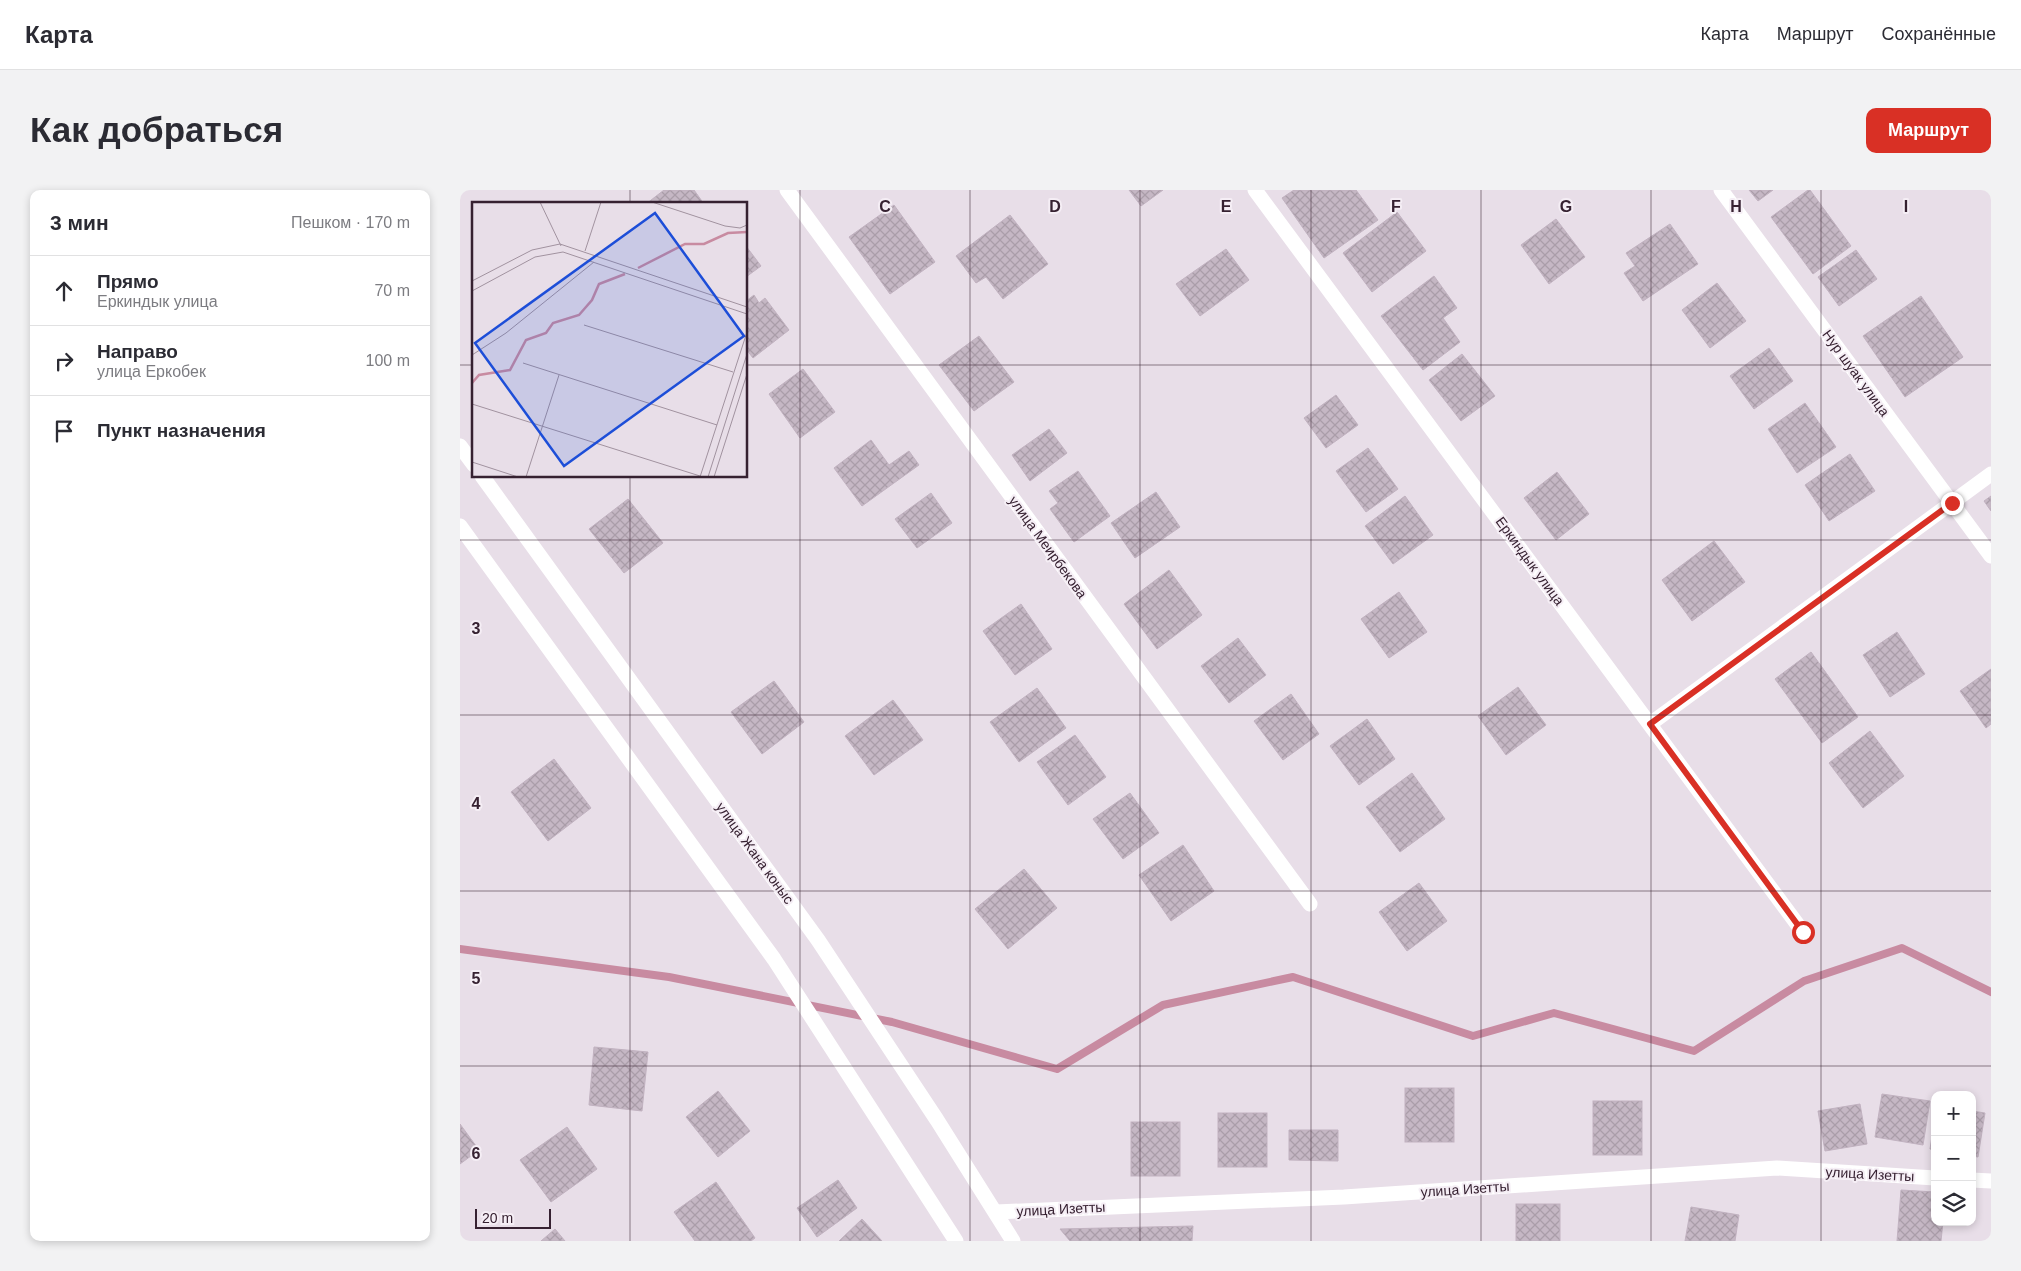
<!DOCTYPE html>
<html lang="ru">
<head>
<meta charset="utf-8">
<style>
  :root { --surface:#fff; --page:#f2f2f3; --text:#2b2b33; --muted:#7c7c81; --line:#e1e1e2; --accent:#d93025 }
  body { margin:0; font-family:Helvetica,sans-serif; background:var(--page); color:var(--text) }
  .controls { position:absolute; right:15px; bottom:15px; display:grid; overflow:hidden; border-radius:10px; box-shadow:0 2px 8px #0003 }
  .controls button { width:45px; height:45px; display:grid; place-items:center; padding:0; border:0; border-bottom:1px solid var(--line); background:var(--surface); color:var(--text); font:25px sans-serif }
  .scale { position:absolute; left:15px; bottom:12px; width:76px; box-sizing:border-box; padding-left:5px; border:2px solid #362131; border-top:0; font-size:14px; line-height:18px; white-space:nowrap; color:#362131; -webkit-text-stroke:4px #f5eef5; paint-order:stroke }
  .stop { position:absolute; width:15px; height:15px; margin:-11px; border:4px solid #d93025; border-radius:50%; background:#fff }
  .stop.end { background:#d93025; border-color:#fff; box-shadow:0 1px 5px #0008 }
  .list { margin:0; padding:0; list-style:none }
  h2 { display:flex; justify-content:space-between; align-items:center; height:65px; margin:0; padding:0 20px; font-size:21px }
  h2 small { font-size:16px; font-weight:400; color:var(--muted) }
  .list li { display:grid; grid-template-columns:32px 1fr auto; gap:15px; align-items:center; box-sizing:border-box; height:70px; padding:0 20px; border-top:1px solid var(--line) }
  .list b { display:block; font-size:19px; white-space:nowrap }
  .list p { margin:0; font-size:16px; white-space:nowrap; color:var(--muted) }
  .list em { font-size:16px; font-style:normal; color:var(--muted) }
  .icon { flex:none; width:28px; height:28px; fill:none; stroke:currentColor; stroke-width:2; stroke-linecap:round; stroke-linejoin:round }
  .map { position:relative; flex:none; width:1531px; height:1051px; overflow:hidden; border-radius:10px }
  header { display:flex; align-items:center; gap:30px; box-sizing:border-box; height:70px; padding:0 25px; background:var(--surface); border-bottom:1px solid var(--line) }
  header strong { font-size:24px }
  nav { display:flex; gap:28px; margin-inline-start:auto; font-size:18px }
  .intro { display:flex; align-items:center; justify-content:space-between; box-sizing:border-box; height:120px; padding:0 30px }
  h1 { margin:0; font-size:35px }
  .button { padding:12px 22px; border-radius:10px; background:var(--accent); color:#fff; font-size:18px; font-weight:700 }
  main { display:flex; gap:30px; padding:0 30px }
  aside { flex:1; background:var(--surface); border-radius:10px; box-shadow:0 2px 8px #0003 }
  .map>svg:first-child { display:block }
  .lines { fill:none; stroke-linecap:round; stroke-linejoin:round }
  .stream { stroke:#c88ba1; stroke-width:8 }
  .building { fill:url(#building-cross-hatch); stroke:#c1b2c0 }
  .minor { stroke:#fff; stroke-width:15 }
  .route { stroke:#d93025; stroke-width:6 }
  .grid { fill:none; stroke:#362131; stroke-width:1; stroke-opacity:0.55 }
  .labels { text-anchor:middle; dominant-baseline:central; stroke-width:4; stroke-linejoin:round; paint-order:stroke }
  .street-label { font-size:14px; fill:#362131; stroke:#f5eef5 }
  .inset-river { fill:none; stroke:#c88ba1; stroke-width:2.5 }
  .inset-road { fill:none; stroke:#a1929f; stroke-width:1 }
  .view { fill:#1d4ed8; fill-opacity:0.15; stroke:#1d4ed8; stroke-width:2.5 }
  .inset-edge { fill:none; stroke:#362131; stroke-width:2.5 }
  .grid-label { font-size:16px; text-anchor:middle; font-weight:bold; fill:#362131; stroke:#f5eef5; stroke-width:4; stroke-linejoin:round; paint-order:stroke }
</style>
</head>
<body>
<header>
<strong>Карта</strong>
<nav><a>Карта</a><a>Маршрут</a><a>Сохранённые</a></nav>
</header>
<div class="intro"><h1>Как добраться</h1><a class="button">Маршрут</a></div>
<main>
<aside>
<h2>3 мин<small>Пешком · 170 m</small></h2>
<ul class="list">
<li><svg class="icon" aria-label="ahead" viewBox="0 0 24 24"><path d="M12 20V5M6 11l6-6 6 6"/></svg><div><b>Прямо</b><p>Еркиндык улица</p></div><em>70 m</em></li>
<li><svg class="icon" aria-label="right" viewBox="0 0 24 24"><path d="M7 20v-9h11M14 6l5 5-5 5"/></svg><div><b>Направо</b><p>улица Еркобек</p></div><em>100 m</em></li>
<li><svg class="icon" aria-label="arrive" viewBox="0 0 24 24"><path d="M6 21V4h12l-3 4 3 4H6"/></svg><div><b>Пункт назначения</b></div></li>
</ul>
</aside>
<div class="map">
<svg width="1531" height="1051" viewBox="0 0 1531 1051">
  <defs>
    <pattern id="building-cross-hatch" width="8" height="8" patternUnits="userSpaceOnUse" patternTransform="scale(1.25)"><rect width="8" height="8" fill="#c5b7c4"/><path d="M0 0l8 8M0 8l8-8" fill="none" stroke="#aa9da9"/></pattern>
  </defs>
  <rect width="100%" height="100%" fill="#e8dee8"/>
  <g class="lines">
    <path class="stream" d="M 0,759 L 209,787 L 432,832 L 597,879 L 703,815 L 833,787 L 1013,846 L 1094,823 L 1234,861 L 1344,791 L 1442,758 L 1531,802"/>
  </g>
  <g class="building">
    <path d="M 204,0 L 234,0 L 244,14 L 186,14 Z"/>
    <path d="M 669,0 L 703,0 L 681,16 Z"/>
    <path d="M 834,0 L 896,0 L 918,30 L 864,68 L 822,8 Z"/>
    <path d="M 1289,0 L 1313,0 L 1298,11 Z"/>
    <path d="M 1348,0 L 1350,0 L 1391,56 L 1353,84 L 1311,27 Z"/>
    <path d="M 434,15 L 475,72 L 430,104 L 389,47 Z"/>
    <path d="M 937,22 L 966,61 L 912,102 L 883,63 Z"/>
    <path d="M 550,25 L 588,74 L 543,109 L 526,87 L 516,93 L 496,66 Z"/>
    <path d="M 1096,29 L 1125,67 L 1089,94 L 1061,55 Z"/>
    <path d="M 1210,34 L 1238,74 L 1183,111 L 1164,83 L 1175,76 L 1166,63 Z"/>
    <path d="M 286,56 L 301,76 L 286,87 Z"/>
    <path d="M 766,59 L 789,90 L 740,126 L 716,94 Z"/>
    <path d="M 1396,60 L 1417,89 L 1379,116 L 1358,87 Z"/>
    <path d="M 974,86 L 997,118 L 983,128 L 1000,152 L 963,180 L 921,126 Z"/>
    <path d="M 1257,93 L 1286,131 L 1250,158 L 1222,120 Z"/>
    <path d="M 294,105 L 299,113 L 305,108 L 329,140 L 293,168 L 286,159 L 286,111 Z"/>
    <path d="M 1461,106 L 1503,167 L 1445,207 L 1403,146 Z"/>
    <path d="M 519,146 L 554,192 L 514,221 L 479,175 Z"/>
    <path d="M 1309,158 L 1333,191 L 1294,219 L 1270,186 Z"/>
    <path d="M 1002,164 L 1035,206 L 1001,231 L 969,190 Z"/>
    <path d="M 343,179 L 375,222 L 340,248 L 309,204 Z"/>
    <path d="M 876,205 L 898,235 L 866,258 L 844,228 Z"/>
    <path d="M 1345,213 L 1376,257 L 1337,283 L 1308,239 Z"/>
    <path d="M 589,239 L 607,263 L 570,291 L 552,265 Z"/>
    <path d="M 411,250 L 429,275 L 449,261 L 459,275 L 402,316 L 374,278 Z"/>
    <path d="M 908,258 L 938,299 L 906,322 L 876,281 Z"/>
    <path d="M 1390,264 L 1415,301 L 1369,331 L 1345,295 Z"/>
    <path d="M 618,281 L 650,326 L 614,352 L 590,319 L 598,313 L 589,301 Z"/>
    <path d="M 1097,282 L 1129,324 L 1096,350 L 1064,308 Z"/>
    <path d="M 696,302 L 720,337 L 675,368 L 651,333 Z"/>
    <path d="M 471,303 L 492,333 L 457,358 L 435,329 Z"/>
    <path d="M 945,306 L 973,345 L 933,374 L 905,336 Z"/>
    <path d="M 1531,306 L 1531,321 L 1524,311 Z"/>
    <path d="M 168,309 L 203,353 L 164,383 L 129,339 Z"/>
    <path d="M 1254,351 L 1285,392 L 1232,431 L 1202,390 Z"/>
    <path d="M 709,380 L 742,425 L 697,459 L 664,414 Z"/>
    <path d="M 939,402 L 967,442 L 929,468 L 901,429 Z"/>
    <path d="M 561,414 L 592,459 L 555,485 L 523,441 Z"/>
    <path d="M 1437,442 L 1465,484 L 1430,507 L 1403,465 Z"/>
    <path d="M 778,448 L 806,485 L 769,513 L 741,476 Z"/>
    <path d="M 1351,462 L 1398,527 L 1362,553 L 1315,489 Z"/>
    <path d="M 1531,479 L 1531,534 L 1526,538 L 1500,501 Z"/>
    <path d="M 314,491 L 344,532 L 302,564 L 271,522 Z"/>
    <path d="M 1058,497 L 1086,535 L 1046,565 L 1018,526 Z"/>
    <path d="M 577,498 L 606,538 L 559,572 L 530,532 Z"/>
    <path d="M 831,504 L 859,544 L 823,570 L 794,531 Z"/>
    <path d="M 433,510 L 463,550 L 414,585 L 385,546 Z"/>
    <path d="M 907,529 L 935,569 L 899,595 L 870,556 Z"/>
    <path d="M 1410,541 L 1444,586 L 1403,618 L 1369,573 Z"/>
    <path d="M 615,545 L 646,587 L 608,615 L 577,572 Z"/>
    <path d="M 94,569 L 131,618 L 88,651 L 51,602 Z"/>
    <path d="M 952,583 L 985,629 L 940,662 L 906,617 Z"/>
    <path d="M 670,603 L 699,643 L 663,669 L 633,629 Z"/>
    <path d="M 723,655 L 754,701 L 711,731 L 679,685 Z"/>
    <path d="M 564,679 L 597,718 L 548,759 L 515,719 Z"/>
    <path d="M 959,693 L 987,731 L 947,761 L 919,722 Z"/>
    <path d="M 134,857 L 188,862 L 182,921 L 129,915 Z"/>
    <rect x="945" y="898" width="49" height="54"/>
    <path d="M 258,901 L 290,941 L 258,967 L 226,927 Z"/>
    <path d="M 1422,904 L 1470,911 L 1463,955 L 1415,947 Z"/>
    <rect x="1133" y="911" width="49" height="54"/>
    <path d="M 1400,914 L 1407,954 L 1365,961 L 1358,921 Z"/>
    <path d="M 1512,921 L 1525,923 L 1518,967 L 1512,966 Z"/>
    <rect x="758" y="923" width="49" height="54"/>
    <path d="M 1475,927 L 1475,960 L 1470,959 Z"/>
    <rect x="671" y="932" width="49" height="54"/>
    <path d="M 0,934 L 19,960 L 0,974 Z"/>
    <path d="M 107,937 L 137,979 L 91,1012 L 60,970 Z"/>
    <path d="M 829,940 L 878,940 L 878,971 L 829,970 Z"/>
    <path d="M 378,990 L 397,1018 L 357,1047 L 337,1018 Z"/>
    <path d="M 256,992 L 295,1048 L 291,1051 L 235,1051 L 214,1022 Z"/>
    <path d="M 1441,1000 L 1475,1002 L 1475,1032 L 1483,1032 L 1481,1051 L 1437,1051 Z"/>
    <rect x="1056" y="1014" width="44" height="37"/>
    <path d="M 1231,1017 L 1279,1025 L 1275,1051 L 1225,1051 Z"/>
    <path d="M 402,1029 L 422,1051 L 379,1051 Z"/>
    <path d="M 733,1036 L 732,1051 L 610,1051 L 600,1039 Z"/>
    <path d="M 95,1039 L 105,1051 L 81,1051 Z"/>
  </g>
  <g class="lines">
    <g class="minor">
      <path d="M 327,0 L 850,714"/>
      <path d="M 795,0 L 1343,742"/>
      <path d="M 1261,0 L 1531,366"/>
      <path d="M 0,256 L 14,275"/>
      <path d="M 22,286 L 358,750 L 477,930 L 553,1051"/>
      <path d="M 0,336 L 314,769 L 496,1051"/>
      <path d="M 1190,534 L 1531,284"/>
      <path d="M 1512,990 L 1531,991"/>
      <path d="M 536,1022 L 884,1007 L 1317,978 L 1475,988"/>
    </g>
  </g>
  <g class="lines">
    <path class="route" d="M 1343,742 L 1190,534 L 1492,313"/>
  </g>
  <path class="grid" d="M 170,0 L 170,14M 340,0 L 340,1051M 510,0 L 510,1051M 680,0 L 680,1051M 851,0 L 851,1051M 1021,0 L 1021,1051M 1191,0 L 1191,1051M 1361,0 L 1361,1051M 0,175 L 14,175M 286,175 L 1531,175M 170,286 L 170,1051M 0,350 L 1531,350M 0,525 L 1531,525M 0,701 L 1531,701M 0,876 L 1531,876"/>
  <g class="labels">
    <g class="street-label">
      <text transform="translate(1396 183) rotate(54)">Нур шуак улица</text>
      <text transform="translate(588 357) rotate(54)">улица Меирбекова</text>
      <text transform="translate(1070 371) rotate(54)">Еркиндык улица</text>
      <text transform="translate(295 663) rotate(54)">улица Жана коныс</text>
      <text transform="translate(1410 984) rotate(3)">улица Изетты</text>
      <text transform="translate(1005 999) rotate(-4)">улица Изетты</text>
      <text transform="translate(601 1019) rotate(-3)">улица Изетты</text>
    </g>
  </g>
  <g transform="translate(12 12)">
    <rect width="275" height="275" fill="#e8dee8"/>
    <path class="inset-river" d="M 166,66 L 213,42 L 232,42 L 256,31 L 275,30M 0,181 L 7,173 L 38,168 L 54,138 L 74,131 L 81,121 L 107,113 L 120,98 L 127,82 L 153,72"/>
    <path class="inset-road" d="M 68,0 L 89,44M 180,0 L 253,24 L 268,26 L 275,23M 113,49 L 129,0M 0,79 L 60,48 L 88,42 L 275,105M 0,89 L 63,55 L 91,50 L 275,112M 112,123 L 261,170M 0,153 L 34,131 L 122,60M 51,161 L 245,223M 0,202 L 228,274M 0,260 L 46,275M 54,275 L 87,173M 228,275 L 275,130M 236,275 L 275,152M 242,275 L 275,172"/>
    <path class="view" d="M 183,11 L 272,134 L 92,264 L 3,141 Z"/>
    <rect width="275" height="275" class="inset-edge"/>
  </g>
  <g class="grid-label">
    <text x="425" y="22">C</text>
    <text x="595" y="22">D</text>
    <text x="766" y="22">E</text>
    <text x="936" y="22">F</text>
    <text x="1106" y="22">G</text>
    <text x="1276" y="22">H</text>
    <text x="1446" y="22">I</text>
    <text x="16" y="444">3</text>
    <text x="16" y="619">4</text>
    <text x="16" y="794">5</text>
    <text x="16" y="969">6</text>
  </g>
</svg>
<div class="controls">
<button>+</button>
<button>−</button>
<button><svg class="icon" aria-label="layers" viewBox="0 0 24 24"><path d="M12 4l9 5-9 5-9-5zM3 14l9 5 9-5"/></svg></button>
</div>
<div class="scale">20 m</div>
<div class="stop" style="left:1343px;top:742px"></div>
<div class="stop end" style="left:1492px;top:313px"></div>
</div>
</main>
</body>
</html>
